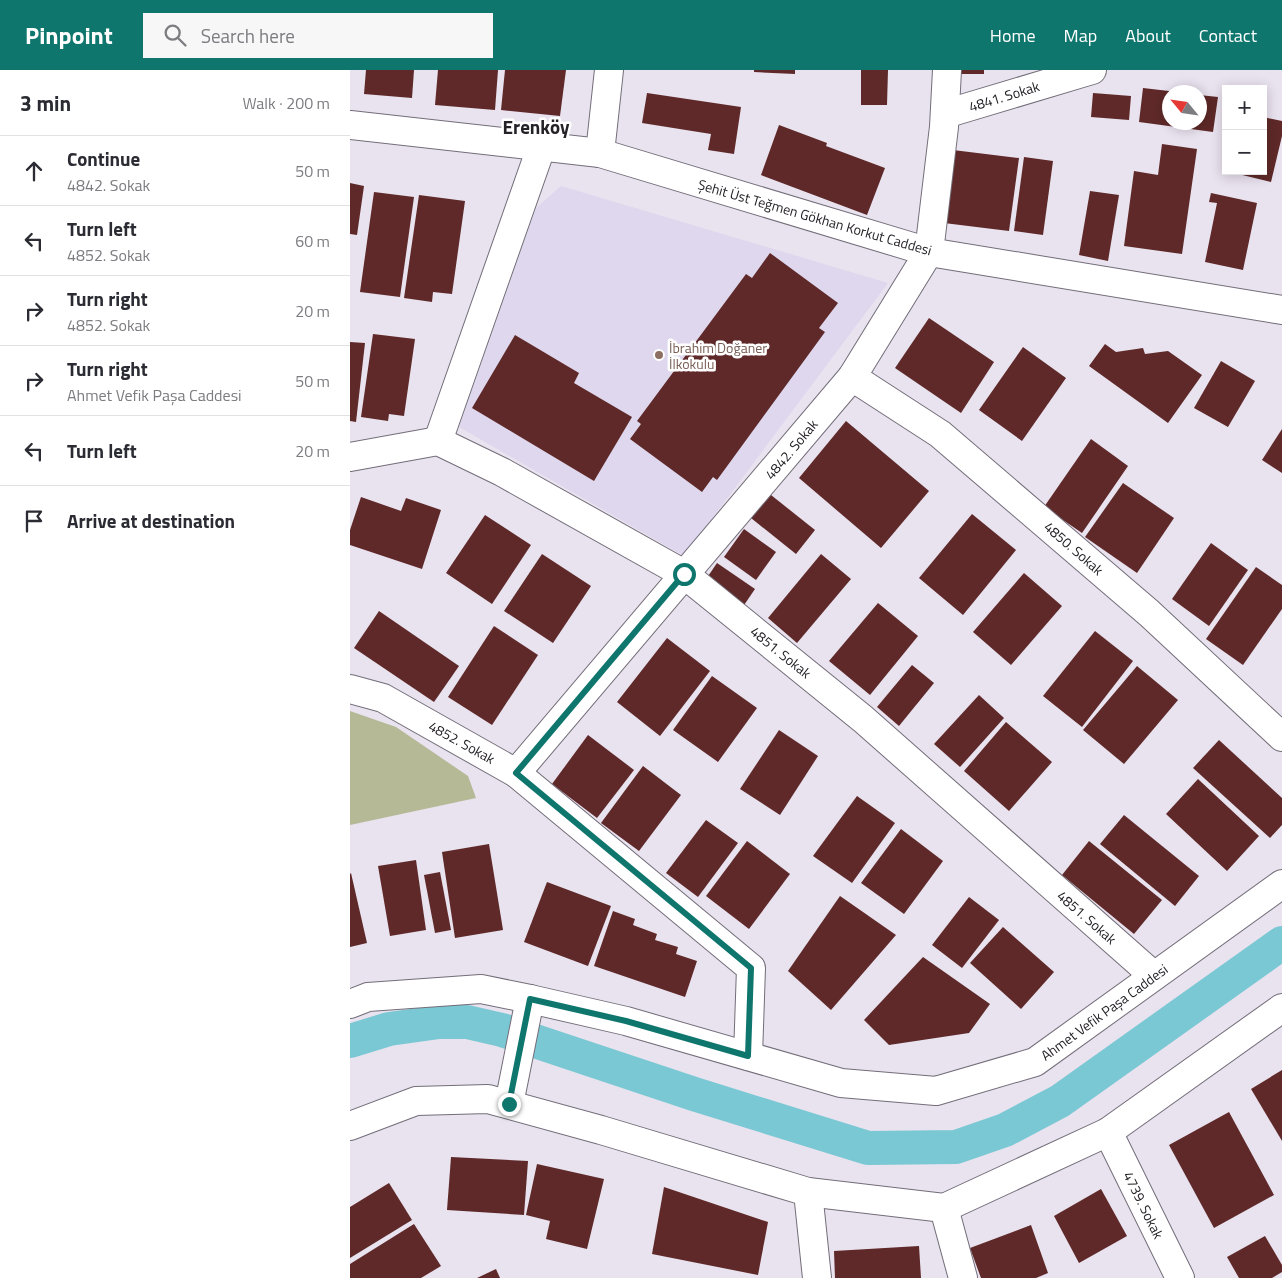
<!DOCTYPE html>
<html lang="en">
<head>
<meta charset="utf-8">
<style>
  :root { --surface:#fff; --page:#f7f7f7; --text:#2b2b33; --muted:#7c7c81; --line:#e1e1e2; --accent:#0f766e }
  body { margin:0; font-family:"Titillium Web",sans-serif; background:var(--page); color:var(--text) }
  .controls { position:absolute; right:15px; top:15px; display:grid; overflow:hidden; border-radius:0px; box-shadow:0 2px 12px #0003 }
  .controls button { width:45px; height:45px; display:grid; place-items:center; padding:0; border:0; border-bottom:1px solid var(--line); background:var(--surface); color:var(--text); font:25px sans-serif }
  .compass { position:absolute; left:812px; top:15px; width:45px; height:45px; border-radius:50%; background:var(--surface); box-shadow:0 2px 12px #0003; rotate:299deg }
  .stop { position:absolute; width:15px; height:15px; margin:-11px; border:4px solid #0f766e; border-radius:50%; background:#fff }
  .stop.end { background:#0f766e; border-color:#fff; box-shadow:0 1px 5px #0008 }
  .list { margin:0; padding:0; list-style:none }
  h2 { display:flex; justify-content:space-between; align-items:center; height:65px; margin:0; padding:0 20px; font-size:21px }
  h2 small { font-size:16px; font-weight:400; color:var(--muted) }
  .list li { display:grid; grid-template-columns:32px 1fr auto; gap:15px; align-items:center; box-sizing:border-box; height:70px; padding:0 20px; border-top:1px solid var(--line) }
  .list b { display:block; font-size:19px; white-space:nowrap }
  .list p { margin:0; font-size:16px; white-space:nowrap; color:var(--muted) }
  .list em { font-size:16px; font-style:normal; color:var(--muted) }
  .icon { flex:none; width:28px; height:28px; fill:none; stroke:currentColor; stroke-width:2; stroke-linecap:round; stroke-linejoin:round }
  .map { position:relative; flex:none; width:932px; height:1208px; overflow:hidden }
  header { display:flex; align-items:center; gap:30px; box-sizing:border-box; height:70px; padding:0 25px; background:var(--accent); color:#fff }
  header strong { font-size:24px }
  nav { display:flex; gap:28px; margin-inline-start:auto; font-size:18px }
  .search { width:350px; height:45px; background:var(--page); display:flex; align-items:center; gap:12px; box-sizing:border-box; padding:0 18px; border-radius:0px; color:var(--muted); font-size:19px }
  main { display:flex }
  aside { flex:1; background:var(--surface) }
  .map>svg:first-child { display:block }
  .education { fill:#ded7ed }
  .green { fill:#b5b996 }
  .lines { fill:none; stroke-linecap:round; stroke-linejoin:round }
  .canal { stroke:#7ac8d4; stroke-width:34 }
  .building { fill:#5e2928 }
  .minor-casing { stroke:#736d79; stroke-width:30 }
  .tertiary-casing { stroke:#736d79; stroke-width:30 }
  .minor { stroke:#fff; stroke-width:28 }
  .tertiary { stroke:#fff; stroke-width:28 }
  .route { stroke:#0f766e; stroke-width:6 }
  .education-dot { fill:#8d6e63; stroke:#fff; stroke-width:2 }
  .labels { text-anchor:middle; dominant-baseline:central; stroke-width:5; stroke-linejoin:round; paint-order:stroke }
  .street-label { font-size:14px; fill:#252227; stroke:#fff }
  .education-label { font-size:14px; fill:#785e54; stroke:#fff; text-anchor:start }
  .district-label { font-size:19px; font-weight:bold; fill:#252227; stroke:#fff }
</style>
</head>
<body>
<header>
<strong>Pinpoint</strong>
<div class="search"><svg class="icon" aria-label="search" viewBox="0 0 24 24"><circle cx="10" cy="10" r="6"/><path d="M15 15l6 6"/></svg>Search here</div>
<nav><a>Home</a><a>Map</a><a>About</a><a>Contact</a></nav>
</header>
<main>
<aside>
<h2>3 min<small>Walk · 200 m</small></h2>
<ul class="list">
<li><svg class="icon" aria-label="ahead" viewBox="0 0 24 24"><path d="M12 20V5M6 11l6-6 6 6"/></svg><div><b>Continue</b><p>4842. Sokak</p></div><em>50 m</em></li>
<li><svg class="icon" aria-label="left" viewBox="0 0 24 24"><path d="M17 20v-9H6M10 6l-5 5 5 5"/></svg><div><b>Turn left</b><p>4852. Sokak</p></div><em>60 m</em></li>
<li><svg class="icon" aria-label="right" viewBox="0 0 24 24"><path d="M7 20v-9h11M14 6l5 5-5 5"/></svg><div><b>Turn right</b><p>4852. Sokak</p></div><em>20 m</em></li>
<li><svg class="icon" aria-label="right" viewBox="0 0 24 24"><path d="M7 20v-9h11M14 6l5 5-5 5"/></svg><div><b>Turn right</b><p>Ahmet Vefik Paşa Caddesi</p></div><em>50 m</em></li>
<li><svg class="icon" aria-label="left" viewBox="0 0 24 24"><path d="M17 20v-9H6M10 6l-5 5 5 5"/></svg><div><b>Turn left</b></div><em>20 m</em></li>
<li><svg class="icon" aria-label="arrive" viewBox="0 0 24 24"><path d="M6 21V4h12l-3 4 3 4H6"/></svg><div><b>Arrive at destination</b></div></li>
</ul>
</aside>
<div class="map">
<svg width="932" height="1208" viewBox="0 0 932 1208">
  <rect width="100%" height="100%" fill="#e9e2ef"/>
  <path class="education" d="M 211,116 L 538,213 L 334,486 L 109,357 L 186,138 Z"/>
  <path class="green" d="M 0,641 L 46,657 L 118,706 L 126,728 L 0,755 Z"/>
  <g class="lines">
    <path class="canal" d="M 0,971 L 39,959 L 89,952 L 117,952 L 152,960 L 344,1024 L 518,1078 L 606,1077 L 655,1060 L 710,1031 L 932,873"/>
  </g>
  <g class="building">
    <path d="M 16,0 L 64,0 L 62,28 L 14,24 Z"/>
    <path d="M 88,0 L 148,0 L 145,40 L 85,35 Z"/>
    <path d="M 155,0 L 216,0 L 210,46 L 151,40 Z"/>
    <path d="M 404,0 L 445,0 L 445,4 L 404,2 Z"/>
    <path d="M 511,0 L 538,0 L 537,35 L 511,35 Z"/>
    <rect x="605" y="0" width="29" height="4"/>
    <path d="M 793,18 L 819,21 L 819,52 L 849,52 L 849,25 L 868,27 L 863,62 L 789,52 Z"/>
    <path d="M 297,23 L 391,37 L 384,84 L 358,80 L 361,64 L 292,53 Z"/>
    <path d="M 743,23 L 781,26 L 779,50 L 741,47 Z"/>
    <path d="M 913,47 L 932,51 L 932,66 L 921,112 L 880,102 L 913,101 Z"/>
    <path d="M 429,55 L 477,73 L 476,76 L 535,98 L 517,145 L 411,105 Z"/>
    <path d="M 812,74 L 847,79 L 832,184 L 774,176 L 784,101 L 808,105 Z"/>
    <path d="M 603,80 L 669,88 L 659,161 L 594,153 Z"/>
    <path d="M 674,87 L 703,91 L 693,165 L 664,161 Z"/>
    <path d="M 0,113 L 14,116 L 7,165 L 0,164 Z"/>
    <path d="M 740,121 L 769,125 L 758,191 L 729,185 Z"/>
    <path d="M 24,122 L 64,127 L 50,227 L 10,222 Z"/>
    <path d="M 861,123 L 907,133 L 893,200 L 855,192 L 867,133 L 859,132 Z"/>
    <path d="M 69,125 L 115,131 L 102,224 L 83,222 L 82,232 L 54,228 Z"/>
    <path d="M 420,183 L 488,233 L 469,258 L 475,262 L 367,410 L 363,407 L 352,422 L 280,369 L 291,354 L 287,351 L 396,204 L 402,208 Z"/>
    <path d="M 579,248 L 644,292 L 611,343 L 545,298 Z"/>
    <path d="M 23,264 L 65,269 L 54,346 L 39,344 L 38,351 L 11,347 Z"/>
    <path d="M 165,265 L 229,303 L 224,313 L 282,347 L 244,411 L 122,338 Z"/>
    <path d="M 0,272 L 15,273 L 6,352 L 0,351 Z"/>
    <path d="M 755,274 L 766,282 L 793,278 L 795,284 L 818,281 L 852,305 L 818,353 L 739,296 Z"/>
    <path d="M 673,277 L 716,308 L 672,371 L 629,340 Z"/>
    <path d="M 871,291 L 905,311 L 878,357 L 844,338 Z"/>
    <path d="M 496,351 L 579,421 L 531,478 L 449,408 Z"/>
    <path d="M 932,359 L 932,403 L 912,390 Z"/>
    <path d="M 741,369 L 778,396 L 732,463 L 694,437 Z"/>
    <path d="M 773,413 L 824,448 L 787,503 L 735,467 Z"/>
    <path d="M 421,425 L 465,460 L 446,484 L 401,448 Z"/>
    <path d="M 11,427 L 51,441 L 56,428 L 91,440 L 72,499 L 0,475 L 0,460 Z"/>
    <path d="M 622,444 L 666,480 L 613,545 L 569,508 Z"/>
    <path d="M 135,445 L 181,475 L 142,534 L 96,503 Z"/>
    <path d="M 394,459 L 426,482 L 406,510 L 374,487 Z"/>
    <path d="M 861,473 L 898,500 L 859,556 L 822,529 Z"/>
    <path d="M 192,484 L 241,516 L 203,573 L 154,541 Z"/>
    <path d="M 471,484 L 501,509 L 447,573 L 418,548 Z"/>
    <path d="M 367,493 L 405,519 L 390,541 L 352,515 Z"/>
    <path d="M 906,497 L 932,515 L 932,539 L 893,595 L 856,569 Z"/>
    <path d="M 674,503 L 712,536 L 661,595 L 623,562 Z"/>
    <path d="M 528,533 L 568,566 L 520,625 L 479,591 Z"/>
    <path d="M 29,541 L 109,596 L 84,632 L 4,578 Z"/>
    <path d="M 144,556 L 188,585 L 142,655 L 98,627 Z"/>
    <path d="M 745,561 L 783,591 L 732,657 L 693,626 Z"/>
    <path d="M 317,568 L 360,601 L 310,666 L 267,632 Z"/>
    <path d="M 562,595 L 584,613 L 549,656 L 527,637 Z"/>
    <path d="M 787,596 L 828,630 L 774,694 L 733,660 Z"/>
    <path d="M 362,606 L 407,638 L 368,692 L 323,660 Z"/>
    <path d="M 629,625 L 654,648 L 610,697 L 584,674 Z"/>
    <path d="M 656,652 L 702,692 L 659,741 L 614,701 Z"/>
    <path d="M 429,660 L 468,686 L 430,745 L 390,719 Z"/>
    <path d="M 238,665 L 284,700 L 247,748 L 202,714 Z"/>
    <path d="M 869,670 L 932,728 L 932,755 L 920,768 L 843,698 Z"/>
    <path d="M 293,696 L 331,725 L 289,781 L 251,753 Z"/>
    <path d="M 848,709 L 909,766 L 877,801 L 816,744 Z"/>
    <path d="M 507,726 L 545,753 L 502,813 L 463,786 Z"/>
    <path d="M 774,745 L 849,806 L 825,836 L 750,774 Z"/>
    <path d="M 356,750 L 388,773 L 348,827 L 316,803 Z"/>
    <path d="M 551,759 L 593,791 L 554,844 L 511,813 Z"/>
    <path d="M 397,771 L 440,804 L 399,859 L 356,826 Z"/>
    <path d="M 739,771 L 812,830 L 784,864 L 712,805 Z"/>
    <path d="M 139,774 L 153,860 L 105,868 L 92,782 Z"/>
    <path d="M 66,790 L 76,860 L 40,866 L 28,796 Z"/>
    <path d="M 90,802 L 101,860 L 85,863 L 74,805 Z"/>
    <path d="M 1,803 L 17,873 L 0,877 L 0,804 Z"/>
    <path d="M 197,812 L 261,836 L 238,896 L 174,872 Z"/>
    <path d="M 490,826 L 546,865 L 481,940 L 438,901 Z"/>
    <path d="M 619,827 L 649,850 L 612,898 L 582,875 Z"/>
    <path d="M 263,841 L 285,849 L 283,855 L 307,864 L 305,870 L 328,877 L 326,884 L 347,891 L 335,927 L 244,896 Z"/>
    <path d="M 653,857 L 704,902 L 671,939 L 620,893 Z"/>
    <path d="M 573,887 L 640,934 L 619,963 L 539,975 L 514,950 Z"/>
    <path d="M 932,1000 L 932,1071 L 901,1019 Z"/>
    <path d="M 879,1042 L 924,1125 L 864,1158 L 819,1075 Z"/>
    <path d="M 101,1087 L 178,1091 L 174,1145 L 97,1140 Z"/>
    <path d="M 187,1094 L 254,1109 L 237,1179 L 196,1169 L 200,1151 L 176,1145 Z"/>
    <path d="M 39,1113 L 62,1150 L 0,1188 L 0,1137 Z"/>
    <path d="M 314,1117 L 418,1152 L 408,1205 L 302,1184 Z"/>
    <path d="M 751,1119 L 777,1166 L 729,1193 L 704,1146 Z"/>
    <path d="M 64,1154 L 91,1196 L 71,1208 L 0,1208 L 0,1194 Z"/>
    <path d="M 681,1155 L 698,1203 L 686,1208 L 631,1208 L 620,1178 Z"/>
    <path d="M 915,1166 L 932,1195 L 932,1202 L 922,1208 L 889,1208 L 877,1187 Z"/>
    <path d="M 569,1176 L 571,1208 L 485,1208 L 484,1181 Z"/>
    <path d="M 146,1199 L 150,1208 L 127,1208 Z"/>
  </g>
  <g class="lines">
    <defs>
      <g id="minor">
        <path d="M 595,44 L 742,0"/>
        <path d="M 250,83 L 259,0"/>
        <path d="M 502,307 L 590,364 L 799,543 L 932,667"/>
        <path d="M 88,371 L 192,75"/>
        <path d="M 0,387 L 88,371 L 152,402 L 334,504 L 513,649 L 803,905"/>
        <path d="M 0,619 L 33,628 L 166,703 L 401,898 L 398,986"/>
        <path d="M 166,703 L 502,307 L 579,182 L 594,57 L 597,0"/>
        <path d="M 159,1034 L 180,929"/>
        <path d="M 758,1062 L 830,1208"/>
        <path d="M 458,1122 L 467,1208"/>
        <path d="M 594,1138 L 613,1208"/>
      </g>
      <g id="tertiary">
        <path d="M 0,55 L 250,83 L 579,182 L 932,240"/>
        <path d="M 0,934 L 18,927 L 131,919 L 180,929 L 276,951 L 491,1013 L 586,1021 L 685,992 L 932,814"/>
        <path d="M 0,1056 L 66,1031 L 138,1029 L 251,1060 L 458,1122 L 594,1138 L 758,1062 L 932,938"/>
      </g>
    </defs>
    <use href="#minor" class="minor-casing"/>
    <use href="#tertiary" class="tertiary-casing"/>
    <use href="#minor" class="minor"/>
    <use href="#tertiary" class="tertiary"/>
  </g>
  <g class="lines">
    <path class="route" d="M 159,1034 L 180,929 L 276,951 L 398,986 L 401,898 L 166,703 L 334,504"/>
  </g>
  <circle class="education-dot" cx="309" cy="285" r="5"/>
  <g class="labels">
    <g class="street-label">
      <text transform="translate(654 26) rotate(-17)">4841. Sokak</text>
      <text transform="translate(465 147) rotate(16)">Şehit Üst Teğmen Gökhan Korkut Caddesi</text>
      <text transform="translate(441 379) rotate(-50)">4842. Sokak</text>
      <text transform="translate(724 478) rotate(41)">4850. Sokak</text>
      <text transform="translate(431 582) rotate(39)">4851. Sokak</text>
      <text transform="translate(112 672) rotate(29)">4852. Sokak</text>
      <text transform="translate(737 847) rotate(41)">4851. Sokak</text>
      <text transform="translate(754 942) rotate(-36)">Ahmet Vefik Paşa Caddesi</text>
      <text transform="translate(794 1135) rotate(64)">4739. Sokak</text>
    </g>
    <g class="education-label">
      <text x="319" y="277">İbrahim Doğaner<tspan x="319" dy="16">İlkokulu</tspan></text>
    </g>
    <g class="district-label">
      <text x="186" y="56">Erenköy</text>
    </g>
  </g>
</svg>
<div class="controls">
<button>+</button>
<button>−</button>
</div>
<svg class="compass" viewBox="-18 -18 36 36"><path d="M0-13l5 13h-10z" fill="#e53935"/><path d="M0 13l5-13h-10z" fill="#7c7c81"/></svg>
<div class="stop" style="left:334px;top:504px"></div>
<div class="stop end" style="left:159px;top:1034px"></div>
</div>
</main>
</body>
</html>
